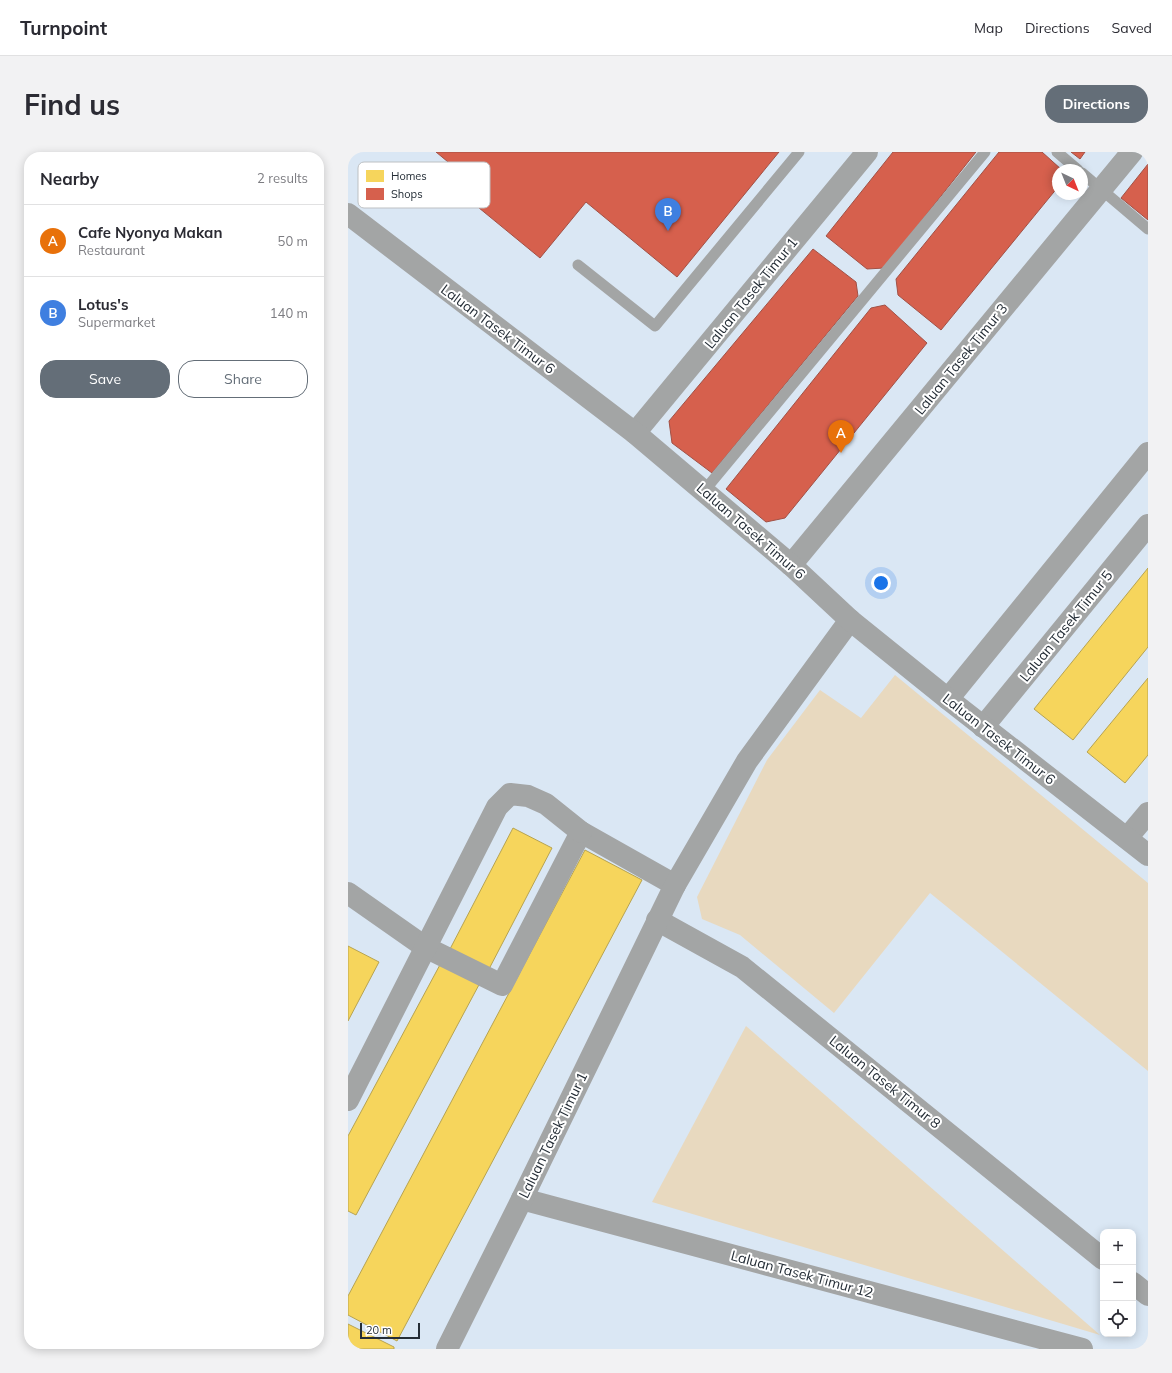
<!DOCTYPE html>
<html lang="en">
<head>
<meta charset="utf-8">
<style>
  :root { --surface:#fff; --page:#f2f2f3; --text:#2b2b33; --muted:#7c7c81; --line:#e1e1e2; --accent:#646e78 }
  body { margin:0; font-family:Mulish,sans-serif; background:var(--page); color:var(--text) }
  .controls { position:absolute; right:12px; bottom:12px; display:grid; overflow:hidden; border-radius:8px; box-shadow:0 2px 10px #0003 }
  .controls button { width:36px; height:36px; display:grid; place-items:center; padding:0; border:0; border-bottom:1px solid var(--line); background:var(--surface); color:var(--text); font:20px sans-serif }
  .compass { position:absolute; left:704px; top:12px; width:36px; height:36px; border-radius:50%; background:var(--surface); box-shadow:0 2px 10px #0003; rotate:137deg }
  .scale { position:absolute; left:12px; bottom:10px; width:60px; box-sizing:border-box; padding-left:4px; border:2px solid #242d36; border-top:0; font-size:11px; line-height:14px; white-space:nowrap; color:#242d36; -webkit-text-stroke:3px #fff; paint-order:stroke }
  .you { position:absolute; left:533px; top:431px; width:14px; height:14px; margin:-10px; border:3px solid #fff; border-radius:50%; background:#1a73e8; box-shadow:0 0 0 6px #1a73e833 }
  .badge { display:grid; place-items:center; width:26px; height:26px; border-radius:50%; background:var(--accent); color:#fff; font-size:13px; font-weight:700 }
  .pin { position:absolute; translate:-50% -33px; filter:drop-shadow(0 1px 2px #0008) }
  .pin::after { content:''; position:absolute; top:21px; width:14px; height:12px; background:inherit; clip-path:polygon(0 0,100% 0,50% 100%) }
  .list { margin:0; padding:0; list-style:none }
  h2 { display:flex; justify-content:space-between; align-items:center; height:52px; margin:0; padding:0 16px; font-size:17px }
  h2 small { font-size:13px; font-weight:400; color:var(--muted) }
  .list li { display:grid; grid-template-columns:26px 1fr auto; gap:12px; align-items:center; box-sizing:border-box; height:72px; padding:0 16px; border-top:1px solid var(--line) }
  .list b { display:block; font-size:15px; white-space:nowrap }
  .list p { margin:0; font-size:13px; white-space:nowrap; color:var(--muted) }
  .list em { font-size:13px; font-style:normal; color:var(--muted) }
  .actions { display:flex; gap:8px; padding:12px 16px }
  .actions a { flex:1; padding:9px 0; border:1px solid var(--accent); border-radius:16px; text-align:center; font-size:14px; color:var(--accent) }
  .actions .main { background:var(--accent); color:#fff }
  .icon { flex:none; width:22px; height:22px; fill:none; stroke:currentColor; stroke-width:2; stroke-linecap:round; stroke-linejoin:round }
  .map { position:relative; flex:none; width:800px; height:1197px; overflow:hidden; border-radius:16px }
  header { display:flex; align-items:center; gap:24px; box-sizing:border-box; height:56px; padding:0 20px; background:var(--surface); border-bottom:1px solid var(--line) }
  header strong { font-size:19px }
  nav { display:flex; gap:22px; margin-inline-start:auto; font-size:14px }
  .intro { display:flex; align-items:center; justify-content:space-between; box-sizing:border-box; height:96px; padding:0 24px }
  h1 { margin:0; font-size:28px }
  .button { padding:10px 18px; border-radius:16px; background:var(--accent); color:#fff; font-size:14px; font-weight:700 }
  main { display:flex; gap:24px; padding:0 24px }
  aside { flex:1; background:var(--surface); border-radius:16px; box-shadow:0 2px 10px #0003 }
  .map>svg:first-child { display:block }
  .green { fill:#e8d9bf }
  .homes { fill:#f6d55c; stroke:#b7a351 }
  .shops { fill:#d6604d; stroke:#a15146 }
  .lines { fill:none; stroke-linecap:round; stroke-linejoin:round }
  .service { stroke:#a3a5a5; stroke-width:11 }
  .minor { stroke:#a3a5a5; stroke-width:22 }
  .tertiary { stroke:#a3a5a5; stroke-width:22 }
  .labels { text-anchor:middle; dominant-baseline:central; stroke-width:4; stroke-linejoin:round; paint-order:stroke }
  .street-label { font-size:14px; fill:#242d36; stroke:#fff }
  .key { fill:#fff; stroke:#bdc0c3; stroke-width:1 }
  .key-label { font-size:11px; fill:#242d36 }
</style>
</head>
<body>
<header>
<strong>Turnpoint</strong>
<nav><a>Map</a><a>Directions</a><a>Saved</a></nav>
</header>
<div class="intro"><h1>Find us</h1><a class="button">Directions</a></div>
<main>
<aside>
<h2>Nearby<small>2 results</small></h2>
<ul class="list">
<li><span class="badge" style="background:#e8710a">A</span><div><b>Cafe Nyonya Makan</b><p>Restaurant</p></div><em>50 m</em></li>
<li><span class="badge" style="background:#3f7fe0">B</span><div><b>Lotus's</b><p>Supermarket</p></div><em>140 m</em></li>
</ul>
<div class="actions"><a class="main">Save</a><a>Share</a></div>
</aside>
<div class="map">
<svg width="800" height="1197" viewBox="0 0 800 1197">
  <rect width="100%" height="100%" fill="#dae7f4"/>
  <g class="green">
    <path d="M 547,523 L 800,731 L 800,919 L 582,741 L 486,861 L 392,783 L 354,767 L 349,745 L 419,608 L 472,538 L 513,566 Z"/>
    <path d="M 398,874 L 752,1183 L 304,1050 Z"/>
  </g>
  <g class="homes">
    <path d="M 800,416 L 800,495 L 725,588 L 686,557 Z"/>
    <path d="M 800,526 L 800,603 L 777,631 L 739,600 Z"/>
    <path d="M 165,676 L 204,696 L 141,817 L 102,797 Z"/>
    <path d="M 237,698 L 294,728 L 49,1189 L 0,1163 L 0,1144 Z"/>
    <path d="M 0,794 L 31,810 L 0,869 Z"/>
    <path d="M 94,809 L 133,829 L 8,1063 L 0,1059 L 0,984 Z"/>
    <path d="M 0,1172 L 46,1195 L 46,1197 L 0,1197 Z"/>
  </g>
  <g class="shops">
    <path d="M 88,0 L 431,0 L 329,125 L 238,50 L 192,106 L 125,51 L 135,39 Z"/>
    <path d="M 545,0 L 628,0 L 536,116 L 519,117 L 478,84 Z"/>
    <path d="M 651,0 L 694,0 L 714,18 L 710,18 L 710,35 L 593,178 L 550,143 L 548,127 Z"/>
    <path d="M 723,0 L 737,0 L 732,7 Z"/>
    <path d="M 800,12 L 800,68 L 773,46 Z"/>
    <path d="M 465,97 L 508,130 L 510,144 L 364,321 L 324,291 L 321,269 Z"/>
    <path d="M 537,153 L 579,191 L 437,366 L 418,370 L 378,337 L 523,156 Z"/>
  </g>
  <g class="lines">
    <g class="service">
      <path d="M 709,0 L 730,18"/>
      <path d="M 734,21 L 800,77"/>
      <path d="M 230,113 L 307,174 L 451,0"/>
      <path d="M 356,339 L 637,0"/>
    </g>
    <g class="minor">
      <path d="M 287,281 L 519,0"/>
      <path d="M 443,413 L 784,0"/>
      <path d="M 600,547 L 800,301"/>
      <path d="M 635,575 L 800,373"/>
      <path d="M 779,686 L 800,661"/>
      <path d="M 0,741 L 77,795 L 154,833 L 233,680 L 327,733"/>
      <path d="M 309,768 L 394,815 L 755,1107"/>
      <path d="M 0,948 L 149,655 L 162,642 L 180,644 L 198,652 L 233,680"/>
      <path d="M 174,1047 L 734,1197"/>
      <path d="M 785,1131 L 800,1143"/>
      <path d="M 99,1197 L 174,1047 L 327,733 L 399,609 L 502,468"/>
    </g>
    <path class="tertiary" d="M 0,62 L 287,281 L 443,413 L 502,468 L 600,547 L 800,703"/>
  </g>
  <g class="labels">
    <g class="street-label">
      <text transform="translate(403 141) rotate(-51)">Laluan Tasek Timur 1</text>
      <text transform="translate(150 177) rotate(37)">Laluan Tasek Timur 6</text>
      <text transform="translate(613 207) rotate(-51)">Laluan Tasek Timur 3</text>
      <text transform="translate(403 379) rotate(41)">Laluan Tasek Timur 6</text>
      <text transform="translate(718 474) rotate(-51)">Laluan Tasek Timur 5</text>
      <text transform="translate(651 587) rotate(38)">Laluan Tasek Timur 6</text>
      <text transform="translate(537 930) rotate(39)">Laluan Tasek Timur 8</text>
      <text transform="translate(205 983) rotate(-64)">Laluan Tasek Timur 1</text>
      <text transform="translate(454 1122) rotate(15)">Laluan Tasek Timur 12</text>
    </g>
  </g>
  <rect x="10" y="10" width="132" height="46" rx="6" class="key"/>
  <rect x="18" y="18" width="18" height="12" fill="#f6d55c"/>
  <rect x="18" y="36" width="18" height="12" fill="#d6604d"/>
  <g class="key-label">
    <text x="43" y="28">Homes</text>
    <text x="43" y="46">Shops</text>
  </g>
</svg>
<div class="controls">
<button>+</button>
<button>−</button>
<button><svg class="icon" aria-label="locate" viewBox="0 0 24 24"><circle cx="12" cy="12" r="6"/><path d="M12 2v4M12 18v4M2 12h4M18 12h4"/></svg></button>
</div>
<svg class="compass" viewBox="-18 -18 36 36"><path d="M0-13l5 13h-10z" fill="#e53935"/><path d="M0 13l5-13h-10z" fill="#7c7c81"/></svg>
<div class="scale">20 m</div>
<div class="you"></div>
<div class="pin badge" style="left:493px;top:301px;background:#e8710a">A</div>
<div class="pin badge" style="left:320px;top:79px;background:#3f7fe0">B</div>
</div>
</main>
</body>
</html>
